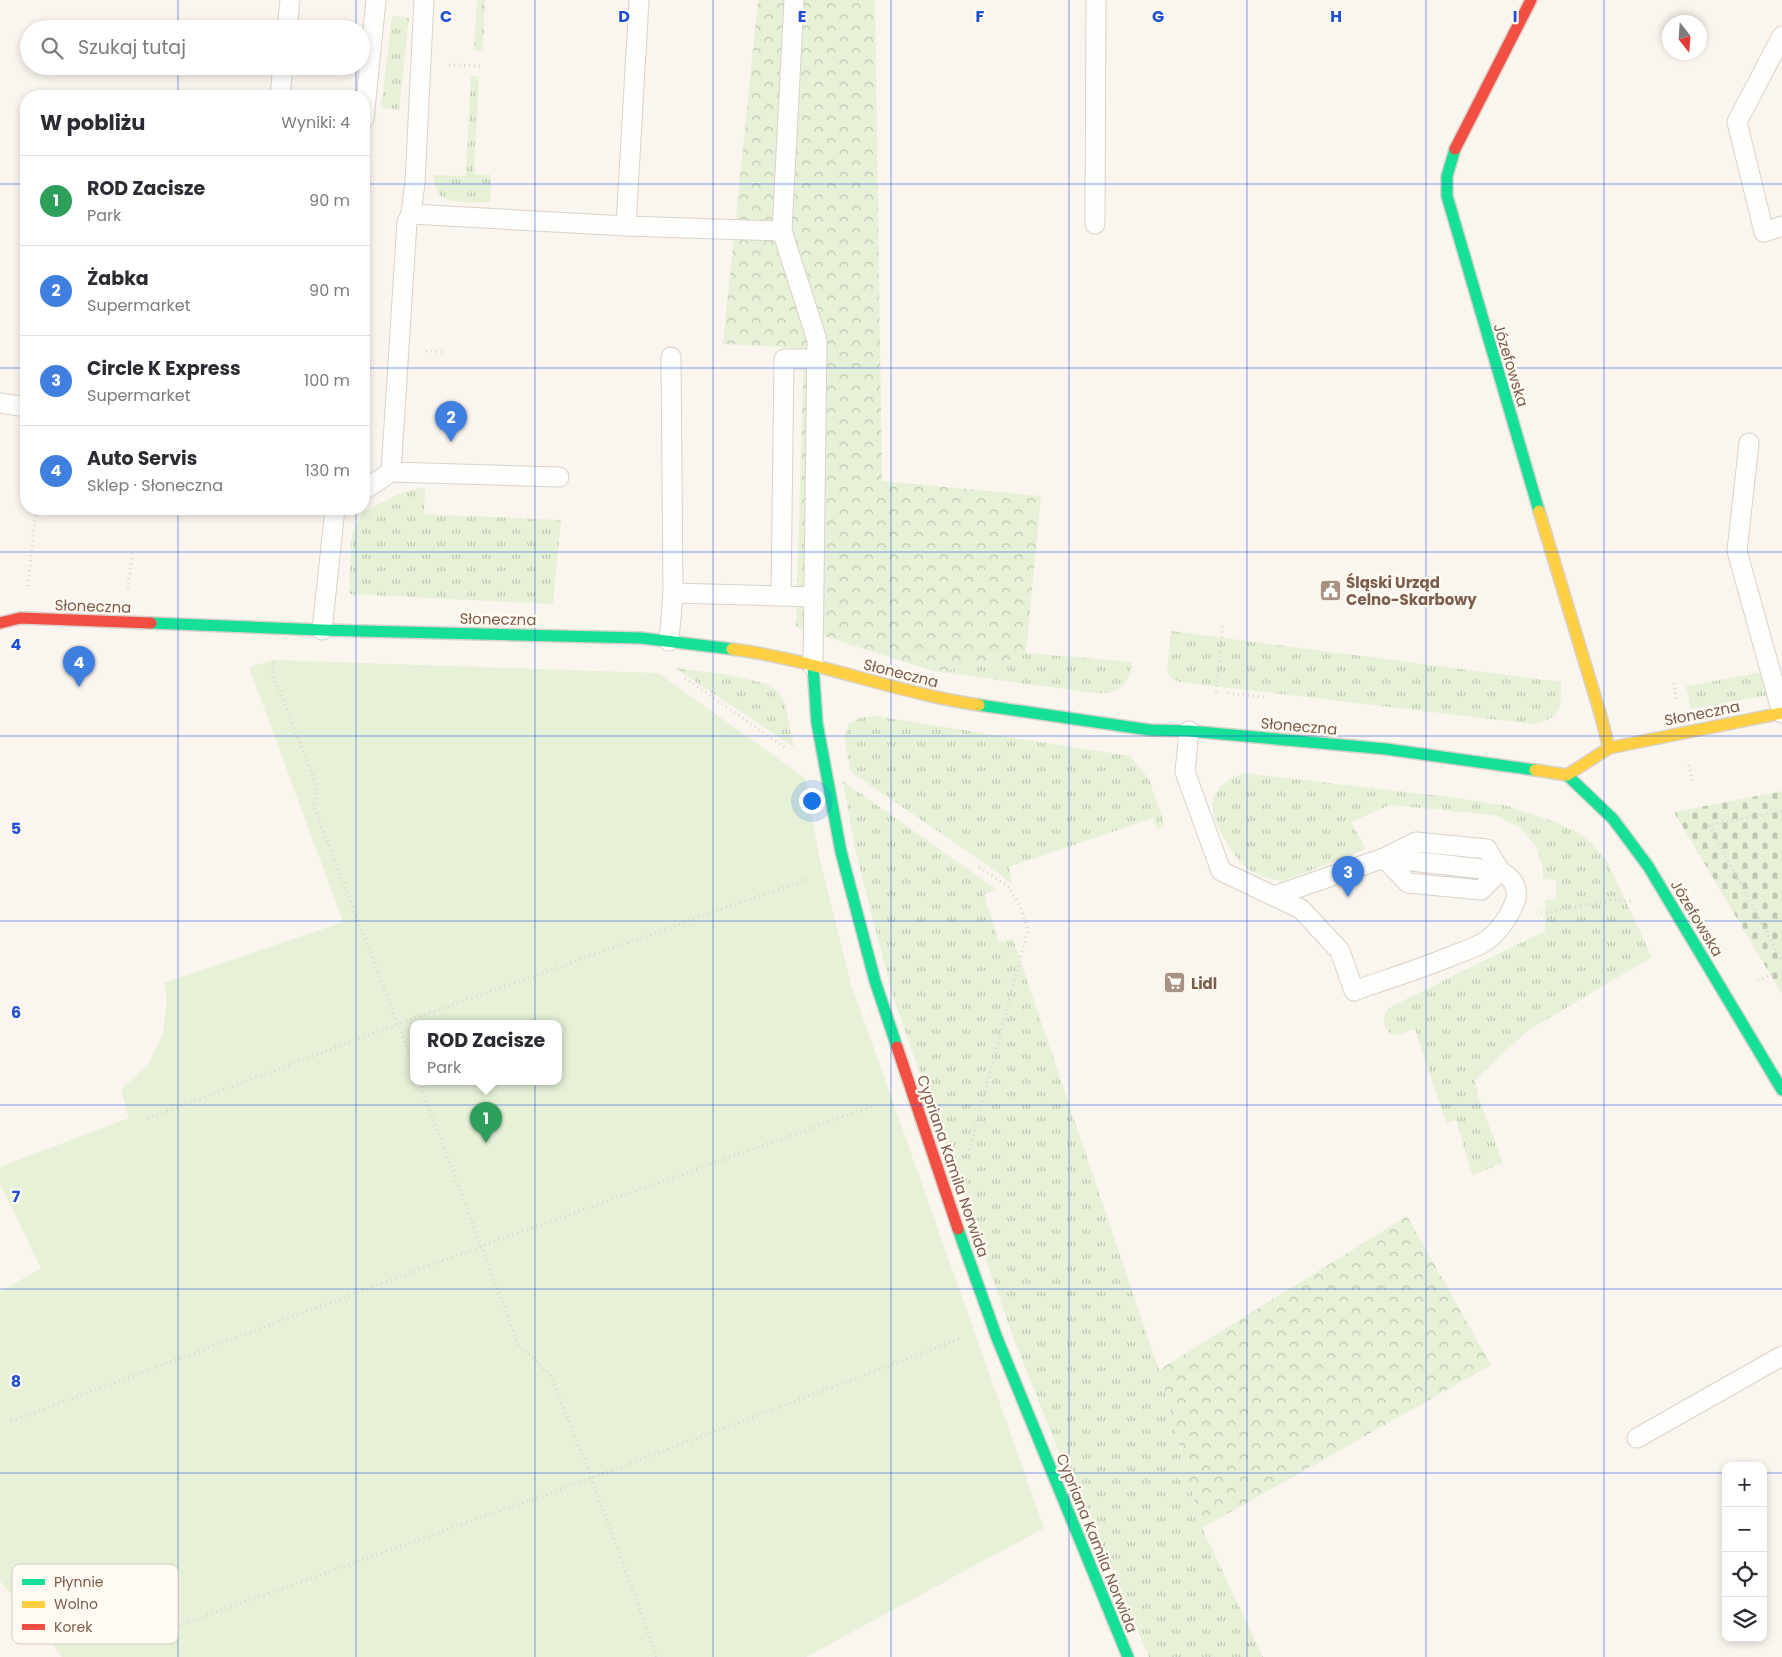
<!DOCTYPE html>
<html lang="pl">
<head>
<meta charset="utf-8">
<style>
  :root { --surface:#fff; --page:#f7f7f7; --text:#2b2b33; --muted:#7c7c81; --line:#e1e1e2; --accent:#b45309 }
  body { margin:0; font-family:Poppins,sans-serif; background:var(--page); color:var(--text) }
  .controls { position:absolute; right:15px; bottom:15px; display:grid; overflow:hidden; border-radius:10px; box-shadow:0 2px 8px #0003 }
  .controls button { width:45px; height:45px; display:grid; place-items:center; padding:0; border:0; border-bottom:1px solid var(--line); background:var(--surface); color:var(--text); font:25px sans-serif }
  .compass { position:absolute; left:1662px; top:15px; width:45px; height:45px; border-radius:50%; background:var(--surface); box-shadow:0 2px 8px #0003; rotate:163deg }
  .you { position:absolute; left:811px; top:800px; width:18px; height:18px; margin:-12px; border:4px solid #fff; border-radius:50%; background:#1a73e8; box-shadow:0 0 0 8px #1a73e833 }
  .badge { display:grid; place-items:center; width:32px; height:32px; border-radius:50%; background:var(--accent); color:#fff; font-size:16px; font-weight:700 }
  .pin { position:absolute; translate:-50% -41px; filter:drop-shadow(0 1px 2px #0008) }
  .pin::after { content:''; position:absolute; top:26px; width:18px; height:15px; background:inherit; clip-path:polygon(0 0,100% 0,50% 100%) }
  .popup { position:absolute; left:410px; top:1020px; width:152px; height:65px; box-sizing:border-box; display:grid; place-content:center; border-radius:10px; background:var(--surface); filter:drop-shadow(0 1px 4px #0005); font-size:16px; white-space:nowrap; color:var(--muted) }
  .popup b { font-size:19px; color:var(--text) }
  .popup::after { content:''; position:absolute; left:50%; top:100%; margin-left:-10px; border:10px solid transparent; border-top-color:var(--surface) }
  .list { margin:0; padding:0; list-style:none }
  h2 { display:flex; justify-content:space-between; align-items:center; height:65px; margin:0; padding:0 20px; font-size:21px }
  h2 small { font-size:16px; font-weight:400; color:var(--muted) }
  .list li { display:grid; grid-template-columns:32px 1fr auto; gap:15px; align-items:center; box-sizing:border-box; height:90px; padding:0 20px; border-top:1px solid var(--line) }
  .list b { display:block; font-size:19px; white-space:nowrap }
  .list p { margin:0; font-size:16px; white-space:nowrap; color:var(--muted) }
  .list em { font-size:16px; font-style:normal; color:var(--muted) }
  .icon { flex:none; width:28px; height:28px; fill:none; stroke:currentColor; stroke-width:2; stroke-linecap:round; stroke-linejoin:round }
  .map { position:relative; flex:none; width:1782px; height:1657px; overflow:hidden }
  .search { position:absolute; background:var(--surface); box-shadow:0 2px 8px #0003; left:20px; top:20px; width:350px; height:55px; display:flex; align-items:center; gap:12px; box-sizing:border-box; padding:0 18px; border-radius:28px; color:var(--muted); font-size:19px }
  .panel { position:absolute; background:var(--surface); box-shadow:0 2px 8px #0003; left:20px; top:90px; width:350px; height:425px; border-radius:20px }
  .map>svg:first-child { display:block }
  .grass { fill:url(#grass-tufts) }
  .forest { fill:url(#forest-crowns) }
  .cemetery { fill:url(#cemetery-stones) }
  .green { fill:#e6f1d8; fill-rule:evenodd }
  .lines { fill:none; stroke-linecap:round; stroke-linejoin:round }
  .lane-casing { stroke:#d9d2ca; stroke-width:21 }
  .fast-casing { stroke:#dad2ca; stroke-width:14 }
  .slow-casing { stroke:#dad2ca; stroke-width:14 }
  .jam-casing { stroke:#dad2ca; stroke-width:14 }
  .path { stroke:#ddd5ce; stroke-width:3; stroke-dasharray:1 4; stroke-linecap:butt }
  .lane { stroke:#fefefc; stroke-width:19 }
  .fast { stroke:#16e098; stroke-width:11 }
  .slow { stroke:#ffcf43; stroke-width:11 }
  .jam { stroke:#f24e42; stroke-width:11 }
  .grid { fill:none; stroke:#1d4ed8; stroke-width:1; stroke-opacity:0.55 }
  .labels { text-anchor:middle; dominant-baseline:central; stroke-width:4.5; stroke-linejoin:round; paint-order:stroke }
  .street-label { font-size:15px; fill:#7c5c4a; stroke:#fffaf2 }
  .poi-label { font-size:15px; font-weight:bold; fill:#7c5c4a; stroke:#fffaf2; text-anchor:start }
  .key { fill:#fffaf2; stroke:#d8cbc0; stroke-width:1 }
  .key-label { font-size:14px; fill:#7c5c4a }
  .grid-label { font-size:16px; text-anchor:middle; font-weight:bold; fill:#1d4ed8; stroke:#fffaf2; stroke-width:4.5; stroke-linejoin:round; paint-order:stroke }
</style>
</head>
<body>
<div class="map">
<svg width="1782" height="1657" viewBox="0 0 1782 1657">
  <defs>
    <pattern id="grass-tufts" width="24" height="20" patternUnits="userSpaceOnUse" patternTransform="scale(1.25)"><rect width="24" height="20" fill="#e6f1d8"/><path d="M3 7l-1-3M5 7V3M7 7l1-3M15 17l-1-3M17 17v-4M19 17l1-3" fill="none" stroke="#bfc6b1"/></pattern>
    <pattern id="forest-crowns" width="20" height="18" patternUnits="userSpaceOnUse" patternTransform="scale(1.25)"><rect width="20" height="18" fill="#e6f1d8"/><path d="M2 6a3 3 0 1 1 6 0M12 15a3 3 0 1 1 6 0" fill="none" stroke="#bfc6b1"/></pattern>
    <pattern id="cemetery-stones" width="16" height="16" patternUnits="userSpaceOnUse" patternTransform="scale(1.25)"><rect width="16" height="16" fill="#e6f1d8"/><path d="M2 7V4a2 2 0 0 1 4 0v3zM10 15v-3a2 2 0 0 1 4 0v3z" fill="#bfc6b1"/></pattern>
  </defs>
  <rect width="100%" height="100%" fill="#faf5ee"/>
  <g class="grass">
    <path d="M 477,0 L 485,0 L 483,51 L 474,50 Z"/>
    <path d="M 392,16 L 409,18 L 399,110 L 381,108 Z"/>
    <path d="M 471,76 L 479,77 L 474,174 L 491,175 L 490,202 C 480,202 449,204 442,197 C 436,192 434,182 433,175 L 466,176 Z"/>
    <path d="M 425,487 L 424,514 L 561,520 L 553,604 L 349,594 L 352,534 L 363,512 L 399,494 Z"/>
    <path d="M 1171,631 L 1561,682 C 1561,709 1562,718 1533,724 L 1179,682 L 1171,678 L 1167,671 Z"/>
    <path d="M 1026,653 L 1132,662 C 1131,676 1123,691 1108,693 C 1094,694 1066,689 1051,687 C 1011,682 972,676 933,671 L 951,670 L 964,664 L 998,662 L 1015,659 Z"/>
    <path d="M 675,668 L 730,675 L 767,684 L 772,688 L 779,693 L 785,704 L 794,747 Z"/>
    <path d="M 1764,672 L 1769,695 L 1691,709 L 1686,686 Z"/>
    <path d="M 874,716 L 1130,756 L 1149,779 L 1164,823 L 1163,827 L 1157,829 L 1153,818 L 1009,867 L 1012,884 L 989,866 L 851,772 L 844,738 L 849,724 L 860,718 Z"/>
    <path d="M 1244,773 L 1457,798 L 1508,806 L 1558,823 L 1575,831 L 1589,841 L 1606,860 L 1652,957 L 1527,1031 L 1475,1080 L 1479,1099 L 1503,1163 L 1472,1175 L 1456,1120 L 1446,1123 L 1415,1029 L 1396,1035 L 1390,1034 C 1383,1023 1380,1015 1392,1006 L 1545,931 L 1545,900 L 1556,899 L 1556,880 L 1543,879 L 1543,870 L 1537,847 L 1519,827 L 1495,815 L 1390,805 L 1351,822 L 1366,849 L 1283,881 C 1271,879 1260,877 1250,870 C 1234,860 1205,814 1214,796 C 1220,784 1232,777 1244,773 Z"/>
    <path d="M 843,781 L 997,890 L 984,894 L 999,942 L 1013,939 L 1159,1370 L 1202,1528 L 1263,1657 L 1149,1657 L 1116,1578 L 1079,1502 L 1015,1342 L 892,994 L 855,849 Z"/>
  </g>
  <g class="forest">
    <path d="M 758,0 L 875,0 L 882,481 L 1041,496 L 1026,653 L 1015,659 L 998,662 L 964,664 L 951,670 L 933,671 L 796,627 L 804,348 L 723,344 Z"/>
    <path d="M 1407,1216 L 1491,1365 L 1202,1528 L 1159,1370 Z"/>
  </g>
  <path class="cemetery" d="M 1782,791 L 1782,994 L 1674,812 Z"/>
  <path class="green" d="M 274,660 L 658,673 L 805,778 L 819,856 L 851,984 L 1044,1528 L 806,1657 L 62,1657 L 59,1652 L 0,1581 L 0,1292 L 41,1268 L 0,1184 L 0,1167 L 129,1118 L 121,1089 L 148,1065 L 163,1033 L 167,1000 L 164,983 L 343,922 L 249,667 ZM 414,1024 L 558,1024 L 558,1082 L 414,1082 Z"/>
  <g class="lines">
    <defs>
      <g id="lane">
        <path d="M 794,0 L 782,231 L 817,340 L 813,666"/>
        <path d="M 287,29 L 290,0"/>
        <path d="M 1782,36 L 1737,122 L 1764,232 L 1782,226"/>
        <path d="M 280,96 L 283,66"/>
        <path d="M 364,119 L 376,0"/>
        <path d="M 411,214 L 626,226 L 639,0"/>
        <path d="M 1095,224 L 1096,0"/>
        <path d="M 626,226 L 782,231"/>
        <path d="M 0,403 L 26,407"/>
        <path d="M 1749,443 L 1737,551 L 1782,713"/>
        <path d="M 391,472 L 559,477"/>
        <path d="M 364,490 L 391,472 L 407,222 L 411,214 L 415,183 L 424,0"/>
        <path d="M 673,593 L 814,597"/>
        <path d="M 781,596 L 784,359 L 816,359"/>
        <path d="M 322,630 L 335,509"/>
        <path d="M 669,641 L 673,593 L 671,357"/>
        <path d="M 1189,731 L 1185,772 L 1221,871 L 1301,909 L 1340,951 L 1354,991 C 1387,979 1421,969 1454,955 C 1465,951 1477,947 1486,941 C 1499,932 1512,913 1516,898 C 1518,885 1511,877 1500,871 L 1384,858 L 1274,896"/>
        <path d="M 1416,842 L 1487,849 L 1500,871 L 1481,890 L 1408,883 L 1384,858 Z"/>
        <path d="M 1637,1438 L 1782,1356"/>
      </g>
      <g id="fast">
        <path d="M 1455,149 L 1447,176 L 1447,196 L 1539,511"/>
        <path d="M 151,623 L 322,630 L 641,638 L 732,649"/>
        <path d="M 813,666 L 817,723 L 841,852 L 875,981 L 897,1047"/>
        <path d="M 979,705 L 1150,730 L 1189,731 L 1386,749 L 1535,770"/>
        <path d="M 1567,775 L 1613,819 L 1648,866 L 1782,1090"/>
        <path d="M 958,1229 L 997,1338 L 1128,1657"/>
      </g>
      <g id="slow">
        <path d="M 1539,511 L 1600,713 L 1609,748"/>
        <path d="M 732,649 C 816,660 896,693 979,705"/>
        <path d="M 1535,770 L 1567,775 L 1609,748 L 1782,713"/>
      </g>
      <g id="jam">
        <path d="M 1455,149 L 1531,0"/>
        <path d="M 0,623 L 20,618 L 151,623"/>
        <path d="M 897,1047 L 958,1229"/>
      </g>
    </defs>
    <use href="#lane" class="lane-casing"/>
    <use href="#fast" class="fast-casing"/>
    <use href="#slow" class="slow-casing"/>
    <use href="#jam" class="jam-casing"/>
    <g class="path">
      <path d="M 449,65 L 483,66"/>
      <path d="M 426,351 L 443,352"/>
      <path d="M 28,586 L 36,509"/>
      <path d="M 128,589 L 132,552"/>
      <path d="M 274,662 L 272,672 L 317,787 L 314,807 L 414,1066"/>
      <path d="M 685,678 L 787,749"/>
      <path d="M 1674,683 L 1677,702"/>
      <path d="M 1216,692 L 1223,623"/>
      <path d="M 1228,693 L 1264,697"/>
      <path d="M 1689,765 L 1693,784"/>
      <path d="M 1782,811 L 1709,825 L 1782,961"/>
      <path d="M 1541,912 L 1545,913 L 1610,900 L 1631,901"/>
      <path d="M 1758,981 L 1771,975 L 1782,973"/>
      <path d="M 419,1082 L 519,1346 L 550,1374 L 591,1477 L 657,1657"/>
      <path d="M 148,1118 L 398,1024 L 810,878"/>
      <path d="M 968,1155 L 1028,930 L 1021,909 L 1010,888 L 976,865"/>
      <path d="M 11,1421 L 482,1246 L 873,1106"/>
      <path d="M 174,1627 L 586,1480 L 962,1338"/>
    </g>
    <use href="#lane" class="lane"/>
    <use href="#fast" class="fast"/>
    <use href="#slow" class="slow"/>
    <use href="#jam" class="jam"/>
  </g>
  <path class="grid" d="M 178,0 L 178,29M 356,0 L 356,29M 535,0 L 535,1657M 713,0 L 713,1657M 891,0 L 891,1657M 1069,0 L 1069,1657M 1247,0 L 1247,1657M 1426,0 L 1426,1657M 1604,0 L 1604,1657M 178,66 L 178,96M 356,66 L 356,96M 0,184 L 26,184M 364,184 L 1782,184M 0,368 L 26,368M 364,368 L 1782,368M 178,509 L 178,1657M 356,509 L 356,1657M 0,552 L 1782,552M 0,736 L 1782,736M 0,921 L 1782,921M 0,1105 L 1782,1105M 0,1289 L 1782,1289M 0,1473 L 1726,1473M 1763,1473 L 1782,1473"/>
  <defs>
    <symbol id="civic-square" viewBox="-11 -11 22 22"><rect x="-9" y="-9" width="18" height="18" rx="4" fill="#a89283" stroke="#fffaf2"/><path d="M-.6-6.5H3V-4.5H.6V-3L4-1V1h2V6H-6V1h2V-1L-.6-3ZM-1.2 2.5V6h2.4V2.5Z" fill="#fff"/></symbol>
    <symbol id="supermarket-square" viewBox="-11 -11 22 22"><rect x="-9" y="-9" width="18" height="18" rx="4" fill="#a89283" stroke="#fffaf2"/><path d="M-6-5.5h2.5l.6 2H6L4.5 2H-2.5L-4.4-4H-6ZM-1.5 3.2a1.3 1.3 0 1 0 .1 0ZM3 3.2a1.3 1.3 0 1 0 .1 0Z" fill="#fff"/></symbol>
  </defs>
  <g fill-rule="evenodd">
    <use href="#civic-square" x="1318" y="578" width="25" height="25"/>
    <use href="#supermarket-square" x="1162" y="970" width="25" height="25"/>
  </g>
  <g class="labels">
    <g class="street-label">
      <text transform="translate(1511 365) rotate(73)">Józefowska</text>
      <text transform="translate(93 606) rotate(2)">Słoneczna</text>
      <text transform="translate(498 619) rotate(1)">Słoneczna</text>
      <text transform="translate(901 673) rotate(14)">Słoneczna</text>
      <text transform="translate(1702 713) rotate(-11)">Słoneczna</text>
      <text transform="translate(1299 726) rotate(5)">Słoneczna</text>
      <text transform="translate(1697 918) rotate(59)">Józefowska</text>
      <text transform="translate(953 1166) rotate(71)">Cypriana Kamila Norwida</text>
      <text transform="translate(1097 1543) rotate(68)">Cypriana Kamila Norwida</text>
    </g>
    <g class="poi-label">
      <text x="1346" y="582">Śląski Urząd<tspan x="1346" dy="17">Celno-Skarbowy</tspan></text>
      <text x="1191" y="983">Lidl</text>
    </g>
  </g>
  <rect x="12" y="1564" width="166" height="80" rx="8" class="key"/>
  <rect x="22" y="1579" width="23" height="6" fill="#16e098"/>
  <rect x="22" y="1601" width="23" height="7" fill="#ffcf43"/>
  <rect x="22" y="1624" width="23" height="6" fill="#f24e42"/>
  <g class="key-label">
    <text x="54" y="1587">Płynnie</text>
    <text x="54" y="1609">Wolno</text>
    <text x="54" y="1632">Korek</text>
  </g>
  <g class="grid-label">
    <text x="446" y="22">C</text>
    <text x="624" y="22">D</text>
    <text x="802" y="22">E</text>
    <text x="980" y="22">F</text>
    <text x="1158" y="22">G</text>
    <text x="1336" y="22">H</text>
    <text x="1515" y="22">I</text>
    <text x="16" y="650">4</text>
    <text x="16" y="834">5</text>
    <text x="16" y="1018">6</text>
    <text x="16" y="1202">7</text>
    <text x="16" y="1387">8</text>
  </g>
</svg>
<div class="controls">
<button>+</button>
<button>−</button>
<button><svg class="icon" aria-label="locate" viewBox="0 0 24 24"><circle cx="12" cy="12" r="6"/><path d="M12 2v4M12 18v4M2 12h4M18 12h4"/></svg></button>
<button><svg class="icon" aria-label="layers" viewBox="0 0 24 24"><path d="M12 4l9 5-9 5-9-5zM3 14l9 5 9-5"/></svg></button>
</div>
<svg class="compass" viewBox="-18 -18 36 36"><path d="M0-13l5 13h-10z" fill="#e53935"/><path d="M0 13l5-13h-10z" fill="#7c7c81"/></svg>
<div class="you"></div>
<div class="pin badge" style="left:486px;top:1143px;background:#2e9e5b">1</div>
<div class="popup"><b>ROD Zacisze</b>Park</div>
<div class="pin badge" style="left:451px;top:442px;background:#3f7fe0">2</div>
<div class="pin badge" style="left:1348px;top:897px;background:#3f7fe0">3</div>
<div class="pin badge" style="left:79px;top:687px;background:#3f7fe0">4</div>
<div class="search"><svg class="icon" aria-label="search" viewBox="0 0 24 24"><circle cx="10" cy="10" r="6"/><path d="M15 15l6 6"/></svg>Szukaj tutaj</div>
<section class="panel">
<h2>W pobliżu<small>Wyniki: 4</small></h2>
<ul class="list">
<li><span class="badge" style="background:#2e9e5b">1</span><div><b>ROD Zacisze</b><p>Park</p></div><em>90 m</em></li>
<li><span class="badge" style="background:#3f7fe0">2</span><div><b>Żabka</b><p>Supermarket</p></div><em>90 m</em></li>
<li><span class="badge" style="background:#3f7fe0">3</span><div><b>Circle K Express</b><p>Supermarket</p></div><em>100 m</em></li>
<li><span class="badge" style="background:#3f7fe0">4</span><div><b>Auto Servis</b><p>Sklep · Słoneczna</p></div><em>130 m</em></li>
</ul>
</section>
</div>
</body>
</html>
